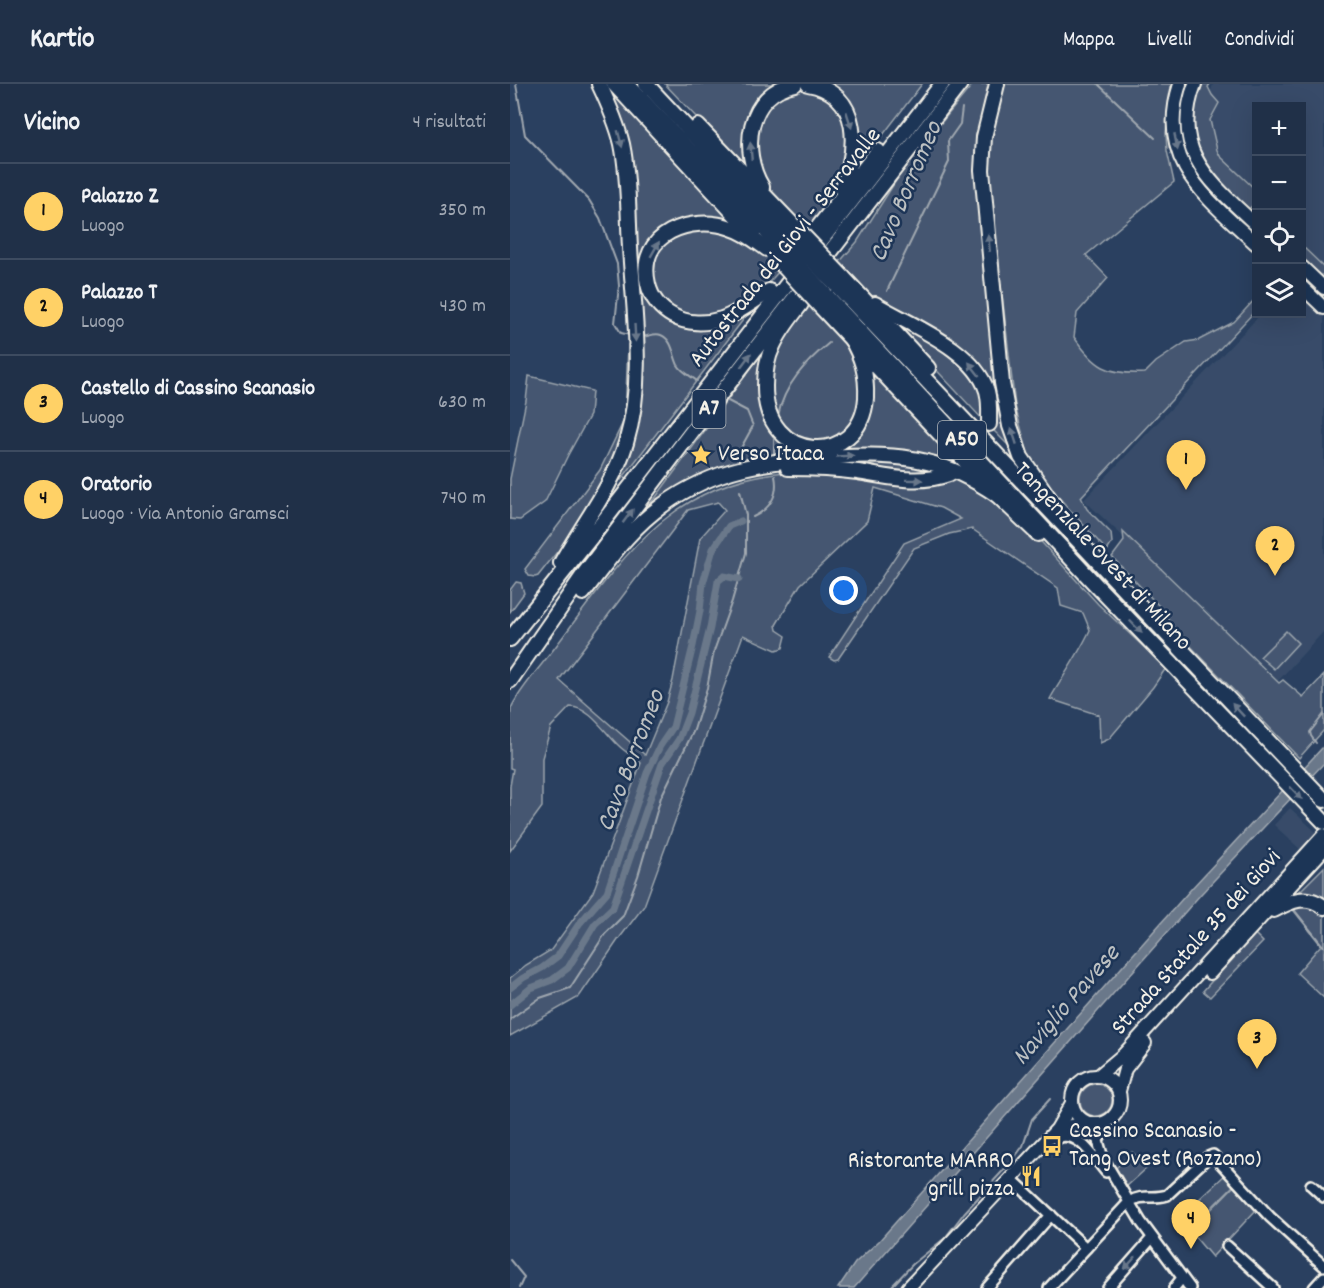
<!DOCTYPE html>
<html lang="it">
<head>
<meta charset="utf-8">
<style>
  :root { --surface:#203048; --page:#2d3c52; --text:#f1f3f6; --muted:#a2a9b4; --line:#3d4b60; --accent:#ffd166 }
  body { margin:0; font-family:Dekko,sans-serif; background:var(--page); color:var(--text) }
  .controls { position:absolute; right:18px; top:18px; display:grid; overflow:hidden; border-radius:0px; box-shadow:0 6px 24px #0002 }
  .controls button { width:54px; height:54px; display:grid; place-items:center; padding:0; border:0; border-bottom:2px solid var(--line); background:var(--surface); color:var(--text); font:30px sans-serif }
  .you { position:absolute; left:334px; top:507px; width:21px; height:21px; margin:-15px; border:4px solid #fff; border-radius:50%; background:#1a73e8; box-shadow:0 0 0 9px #1a73e833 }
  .badge { display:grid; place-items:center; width:39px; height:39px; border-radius:50%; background:var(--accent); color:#111; font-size:20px; font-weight:700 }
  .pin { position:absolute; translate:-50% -50px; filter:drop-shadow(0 2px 3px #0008) }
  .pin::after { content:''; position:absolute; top:32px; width:21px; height:18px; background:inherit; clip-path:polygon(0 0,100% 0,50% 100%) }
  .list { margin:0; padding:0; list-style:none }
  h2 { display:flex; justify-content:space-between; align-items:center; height:78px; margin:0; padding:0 24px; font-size:26px }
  h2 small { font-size:20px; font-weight:400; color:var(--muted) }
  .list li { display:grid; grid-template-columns:39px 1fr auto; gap:18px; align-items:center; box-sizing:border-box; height:96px; padding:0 24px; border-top:2px solid var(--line) }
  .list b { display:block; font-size:22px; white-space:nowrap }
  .list p { margin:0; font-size:20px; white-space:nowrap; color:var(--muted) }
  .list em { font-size:20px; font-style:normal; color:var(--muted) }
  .icon { flex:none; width:33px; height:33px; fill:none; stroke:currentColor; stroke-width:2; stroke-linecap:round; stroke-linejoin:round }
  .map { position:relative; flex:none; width:814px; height:1204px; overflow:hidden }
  header { display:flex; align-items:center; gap:36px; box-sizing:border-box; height:84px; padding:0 30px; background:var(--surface); border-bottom:2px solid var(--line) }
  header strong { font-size:28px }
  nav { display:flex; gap:33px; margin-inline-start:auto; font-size:21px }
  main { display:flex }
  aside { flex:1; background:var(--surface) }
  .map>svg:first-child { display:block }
  .built { fill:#374c69 }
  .green { fill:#445771; stroke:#9ca4ac; stroke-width:1.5; fill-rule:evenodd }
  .water { fill:#6a788a; stroke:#a1a8b0; stroke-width:1.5 }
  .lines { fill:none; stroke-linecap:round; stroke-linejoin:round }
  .stream { stroke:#a1a8b0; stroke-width:2 }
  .canal { stroke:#6a788a; stroke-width:7 }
  .minor-casing { stroke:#f4f1e8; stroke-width:14 }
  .major-casing { stroke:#f4f1e8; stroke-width:16 }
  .highway-casing { stroke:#f4f1e8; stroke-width:18 }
  .minor { stroke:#1d3557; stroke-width:9 }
  .major { stroke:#1d3557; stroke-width:12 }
  .highway { stroke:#1d3557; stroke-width:14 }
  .highway-bridge-casing { stroke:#f4f1e8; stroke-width:18; stroke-linecap:butt }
  .highway-bridge { stroke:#1d3557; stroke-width:14 }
  .oneway { fill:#68778a }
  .labels { text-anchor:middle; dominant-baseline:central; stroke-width:5; stroke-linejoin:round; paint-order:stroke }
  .shield { fill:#1d3557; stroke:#b4b9bc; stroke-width:1.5 }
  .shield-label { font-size:22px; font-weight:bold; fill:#f4f1e8 }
  .street-label { font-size:24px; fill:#f4f1e8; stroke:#1d3557 }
  .poi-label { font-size:24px; fill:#f4f1e8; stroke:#1d3557; text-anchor:start }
  .water-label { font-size:26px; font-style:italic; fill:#bdc1c2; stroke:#1d3557 }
</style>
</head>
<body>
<header>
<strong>Kartio</strong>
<nav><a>Mappa</a><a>Livelli</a><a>Condividi</a></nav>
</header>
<main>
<aside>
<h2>Vicino<small>4 risultati</small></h2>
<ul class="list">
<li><span class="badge">1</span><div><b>Palazzo Z</b><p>Luogo</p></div><em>350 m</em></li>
<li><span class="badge">2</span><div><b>Palazzo T</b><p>Luogo</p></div><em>430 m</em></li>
<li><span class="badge">3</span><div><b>Castello di Cassino Scanasio</b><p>Luogo</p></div><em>630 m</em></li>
<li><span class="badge">4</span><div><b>Oratorio</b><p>Luogo · Via Antonio Gramsci</p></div><em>740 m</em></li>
</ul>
</aside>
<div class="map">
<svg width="814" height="1204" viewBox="0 0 814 1204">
  <rect width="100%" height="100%" fill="#2a4060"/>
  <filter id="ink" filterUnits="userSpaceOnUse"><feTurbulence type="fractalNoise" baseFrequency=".0167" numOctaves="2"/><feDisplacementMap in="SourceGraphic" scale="12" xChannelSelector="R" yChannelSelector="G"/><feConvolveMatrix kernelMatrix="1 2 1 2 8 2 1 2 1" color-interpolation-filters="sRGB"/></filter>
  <g filter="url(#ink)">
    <g class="built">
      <path d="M 703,0 L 814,0 L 814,547 L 768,597 L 574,416 L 751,230 L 792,230 L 792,187 L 798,180 L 792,174 L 792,22 L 746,22 L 746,130 L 739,123 L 691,42 Z"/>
      <path d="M 780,724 L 808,750 L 792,767 L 764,741 Z"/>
    </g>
    <g class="green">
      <path d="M 94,0 L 100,0 L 232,139 L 172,137 L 133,183 L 166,239 L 234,230 L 236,232 L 111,396 L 107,392 L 125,337 L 121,94 Z"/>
      <path d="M 155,0 L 275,0 L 249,17 L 240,90 Z"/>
      <path d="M 308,0 L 412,0 L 343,90 L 347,48 Z"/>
      <path d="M 463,0 L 483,0 L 472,43 L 501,364 L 481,344 L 472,288 L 361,212 L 327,181 L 347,158 L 394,84 Z"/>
      <path d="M 492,0 L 661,0 L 656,49 L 657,67 L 664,98 L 576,171 L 598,194 L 567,229 L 564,253 C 585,283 597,291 635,289 L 646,278 L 676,258 L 689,256 L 724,238 L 746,214 L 746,226 L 571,413 L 577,425 L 601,449 L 602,459 L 597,467 L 536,399 L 520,377 L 505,322 L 478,89 L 479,57 Z"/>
      <path d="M 673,0 L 679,0 L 674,16 L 674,44 L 677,65 L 746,146 L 746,157 L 715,127 L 676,77 L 668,45 Z"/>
      <path d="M 693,0 L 700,0 L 698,3 L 702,11 L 709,19 L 700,36 L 707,66 L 710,72 L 746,106 L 746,118 L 739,125 C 703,91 665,53 693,0 Z"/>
      <path d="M 292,4 C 334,12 343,42 334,80 C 332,89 330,99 326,107 C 319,122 308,135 298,149 C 287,138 275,128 265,116 C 249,95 238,51 252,27 C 260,15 278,8 292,4 Z"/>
      <path d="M 197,143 L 247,160 L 271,185 L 247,212 L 225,226 L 189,234 L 162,226 L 147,207 L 143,195 L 144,176 L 149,164 L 169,146 Z"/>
      <path d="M 792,162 L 814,183 L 814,195 L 792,174 Z"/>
      <path d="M 299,216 L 336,255 L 352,296 L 350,328 L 334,351 L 309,360 L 280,351 L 265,334 L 259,299 L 266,265 Z"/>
      <path d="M 375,231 L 450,275 L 471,305 L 474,337 Z"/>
      <path d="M 260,258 C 255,286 241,325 263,348 C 270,355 279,360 286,365 L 349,348 L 358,277 L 451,375 L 443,380 L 409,370 L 239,377 L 114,449 L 122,437 L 146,413 Z"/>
      <path d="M 118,261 L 122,262 L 119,330 L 102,385 L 66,444 L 28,492 L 25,493 L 19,492 L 15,485 L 90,386 L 115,334 Z"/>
      <path d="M 19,292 L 82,307 L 80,331 L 58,371 L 35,418 L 10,436 L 0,435 L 0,395 L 16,317 Z"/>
      <path d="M 369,373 L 435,387 L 412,392 L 311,377 Z"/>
      <path d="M 275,388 L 444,392 L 460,398 L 513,438 L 588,520 L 656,584 L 643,603 L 599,655 L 590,659 L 589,631 L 540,615 C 553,592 569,570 580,546 L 573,529 L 551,522 L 548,504 L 462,445 L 439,450 L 404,464 L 328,575 L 324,576 L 319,573 L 394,459 L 451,435 L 431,424 L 365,404 L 357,437 L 290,501 L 266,541 L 267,546 L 276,552 L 273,564 L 266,566 L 233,551 L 134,822 L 108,856 L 69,913 L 0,952 L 0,894 L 16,881 L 41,866 L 83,808 L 131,679 C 124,673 115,668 108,661 C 95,649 80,623 60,623 L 41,643 L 32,674 L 32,723 L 0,767 L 0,702 L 3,685 L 0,684 C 0,671 0,635 1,625 C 6,609 38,574 49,558 C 112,474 161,398 275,388 ZM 208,418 L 215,426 L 190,454 L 163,596 L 157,618 L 135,671 L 49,596 L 178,426 Z"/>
      <path d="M 613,448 L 769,599 L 773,596 L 793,613 L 814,591 L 814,646 L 789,674 L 668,549 L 648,521 L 602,473 L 614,457 Z"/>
      <path d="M 6,498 L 11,499 L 14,509 L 0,528 L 0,506 Z"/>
      <path d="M 776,547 L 788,559 L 764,585 L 750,573 Z"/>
      <path d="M 814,783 L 814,819 L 788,809 Z"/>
      <path d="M 793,818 L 814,829 L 814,914 L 787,889 L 811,861 L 781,823 Z"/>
      <path d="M 744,849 L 753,858 L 700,913 L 693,907 Z"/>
      <circle cx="586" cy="1016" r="16"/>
      <path d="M 622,1068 L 638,1083 L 617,1102 L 606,1084 Z"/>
      <path d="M 716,1090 L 725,1100 L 695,1130 L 685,1119 Z"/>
      <path d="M 726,1100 L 747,1125 L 702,1173 L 680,1147 Z"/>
    </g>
    <path class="water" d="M 814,662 L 814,679 L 691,810 L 344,1204 L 328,1204 L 345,1179 L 369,1157 L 682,804 Z"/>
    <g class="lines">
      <g class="stream">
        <path d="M 6,0 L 15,51 L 79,116 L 90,134 L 107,180 L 109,202 L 105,239 L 111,249 L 120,251"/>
        <path d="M 588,0 L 645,54"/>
        <path d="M 377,207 L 439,78 L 438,57 L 450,40 L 452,24"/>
        <path d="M 132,253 C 138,253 145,248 151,251 C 163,256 163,271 168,281 C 172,288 181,292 187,297"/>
        <path d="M 218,317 L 237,327 L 243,342 L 232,362 L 229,379"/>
        <path d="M 268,332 C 274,301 296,278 319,259"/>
        <path d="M 264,353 L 264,372"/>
        <path d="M 243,433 C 260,425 269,411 265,392"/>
        <path d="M 806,659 L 801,652 L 800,648 L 814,630"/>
        <path d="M 782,823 L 814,863"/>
        <path d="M 0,935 L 30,914 L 60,904 L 95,850 L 113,832 L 128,792 L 151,713 L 184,646 L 197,604 L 204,567 L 222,517 L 236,469 L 236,431 L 230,407"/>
        <path d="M 0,1176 L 14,1193 L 9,1204"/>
        <path d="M 382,1202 L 403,1180 L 435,1154 L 454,1129 L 502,1077 L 513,1062 L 522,1035 L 540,1015"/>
      </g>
      <g class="canal">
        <path d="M 0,904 L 13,894 L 32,884 L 48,872 L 69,840 L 97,808 L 137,689 L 150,662 L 163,643 L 183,562 L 190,527 L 193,499 L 203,465 L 219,442 L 231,437"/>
        <path d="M 0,921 L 21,904 L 42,896 L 58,884 L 85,840 L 103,823 L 152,680 L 169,655 L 179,629 L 200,544 L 208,497 L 214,492 L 229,495"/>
      </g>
      <defs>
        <g id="minor">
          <path d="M 596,1038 L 588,1057 L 593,1074 L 631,1138 L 680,1204"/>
          <path d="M 547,1054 C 568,1045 584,1074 596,1088"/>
          <path d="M 505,1098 L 576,1164"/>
          <path d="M 801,1101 L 814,1113"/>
          <path d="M 717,1162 L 763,1204"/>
          <path d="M 477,1204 L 541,1131"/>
          <path d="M 539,1204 L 619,1118 C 634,1109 642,1116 657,1111 L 698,1073 L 703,1071 L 760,1133 L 814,1182"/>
          <path d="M 598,1204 L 642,1154"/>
          <path d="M 664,1204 L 672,1194"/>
          <path d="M 804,1204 L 814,1193"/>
        </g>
        <g id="major">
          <path d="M 670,0 C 645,78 696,113 746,160"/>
          <path d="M 685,0 C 659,68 703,100 746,141"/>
          <path d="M 792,183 L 814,204"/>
          <path d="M 792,203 L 814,224"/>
          <path d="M 700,889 L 814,765"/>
          <circle cx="586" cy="1016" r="24"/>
          <path d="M 588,992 L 614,970 L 814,751"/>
          <path d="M 609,1007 L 615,985 L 635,959"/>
          <path d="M 547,1054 L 561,1042 L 580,1039"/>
          <path d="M 398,1204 L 547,1045 L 562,1019"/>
        </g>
        <g id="highway">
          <path d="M 104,0 L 243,150"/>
          <path d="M 117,0 L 273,165"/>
          <path d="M 136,0 L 279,153"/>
          <path d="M 298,0 C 354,10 347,67 332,106"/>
          <path d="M 487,0 L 474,53 L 472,86 L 492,299 L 500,342 L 511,373 L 544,421"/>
          <path d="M 188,42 L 286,144"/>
          <path d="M 252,103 C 230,67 237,9 285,0"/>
          <path d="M 257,165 C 246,157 235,148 221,144 C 182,130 126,149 138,200 C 141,213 150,225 163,232 C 177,240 196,240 212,235 C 229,229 244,217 259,207"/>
          <path d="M 291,165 L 368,67"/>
          <path d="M 333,193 L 418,284"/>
          <path d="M 326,201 L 814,716"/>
          <path d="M 317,212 L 586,501 L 814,738"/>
          <path d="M 291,220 C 281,233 270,246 263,262 C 257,274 255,288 255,302 C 254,381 351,384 356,314 C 357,290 352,273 340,253"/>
          <path d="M 365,220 C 400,241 464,265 477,307 C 480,318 479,329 479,340"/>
          <path d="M 309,221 L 487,411 L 528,450"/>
          <path d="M 278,384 C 301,384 325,385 348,388 C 380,393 408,401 439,390"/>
          <path d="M 51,479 C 73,439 102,404 116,359 C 135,296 124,229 120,164 C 118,130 119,94 112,60 C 107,39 98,19 89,0"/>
          <path d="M 73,509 C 98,477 120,444 153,421 C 205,383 260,376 322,373 C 354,371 386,370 417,378 C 443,384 465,396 487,411"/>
          <path d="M 0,555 L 86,447 L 432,0"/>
          <path d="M 0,597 L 74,490 L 196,329 L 450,0"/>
          <path d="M 764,826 C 782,816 796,810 814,823"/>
        </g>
      </defs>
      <use href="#minor" class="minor-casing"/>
      <use href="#major" class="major-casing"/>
      <use href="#highway" class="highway-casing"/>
      <use href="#minor" class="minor"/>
      <use href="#major" class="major"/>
      <use href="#highway" class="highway"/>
      <defs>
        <g id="highway-bridge">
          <path d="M 286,144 L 333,193"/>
          <path d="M 279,153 L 326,201"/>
          <path d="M 273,165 L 317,212"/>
          <path d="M 263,171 L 309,221"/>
        </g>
      </defs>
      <use href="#highway-bridge" class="highway-bridge-casing"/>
      <use href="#highway-bridge" class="highway-bridge"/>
    </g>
    <defs><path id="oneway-solid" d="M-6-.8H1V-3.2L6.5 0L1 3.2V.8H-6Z" transform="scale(1.5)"/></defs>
    <g class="oneway">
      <use href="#oneway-solid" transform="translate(339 36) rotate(72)"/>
      <use href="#oneway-solid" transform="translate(110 55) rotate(75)"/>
      <use href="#oneway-solid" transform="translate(666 58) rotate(79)"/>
      <use href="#oneway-solid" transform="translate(241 67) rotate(-95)"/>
      <use href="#oneway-solid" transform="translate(479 159) rotate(-95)"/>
      <use href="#oneway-solid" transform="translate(145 165) rotate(-60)"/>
      <use href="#oneway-solid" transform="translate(125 249) rotate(87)"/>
      <use href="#oneway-solid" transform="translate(236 276) rotate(-53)"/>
      <use href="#oneway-solid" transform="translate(464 285) rotate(-128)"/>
      <use href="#oneway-solid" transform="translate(504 352) rotate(-108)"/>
      <use href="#oneway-solid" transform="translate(335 372) rotate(-3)"/>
      <use href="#oneway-solid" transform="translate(404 396) rotate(1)"/>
      <use href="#oneway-solid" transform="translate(118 432) rotate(-53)"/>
      <use href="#oneway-solid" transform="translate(626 543) rotate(46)"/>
      <use href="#oneway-solid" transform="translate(728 626) rotate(-133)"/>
      <use href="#oneway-solid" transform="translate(786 709) rotate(46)"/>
      <use href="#oneway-solid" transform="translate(620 1179) rotate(132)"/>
    </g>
  </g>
  <defs>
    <symbol id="sight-bare" viewBox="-9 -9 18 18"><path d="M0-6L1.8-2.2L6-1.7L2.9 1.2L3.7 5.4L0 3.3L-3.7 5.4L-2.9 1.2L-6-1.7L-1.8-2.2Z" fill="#ffd166" stroke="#1d3557" stroke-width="2.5" paint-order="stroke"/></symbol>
    <symbol id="bus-bare" viewBox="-9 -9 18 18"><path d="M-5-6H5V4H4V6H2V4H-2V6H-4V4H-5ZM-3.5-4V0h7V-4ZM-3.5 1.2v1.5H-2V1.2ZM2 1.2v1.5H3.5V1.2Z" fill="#ffd166" stroke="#1d3557" stroke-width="2.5" paint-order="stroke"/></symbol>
    <symbol id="restaurant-bare" viewBox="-9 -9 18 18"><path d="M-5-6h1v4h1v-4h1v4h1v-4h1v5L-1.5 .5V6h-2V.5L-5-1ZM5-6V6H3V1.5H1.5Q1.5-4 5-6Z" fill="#ffd166" stroke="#1d3557" stroke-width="2.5" paint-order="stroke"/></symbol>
  </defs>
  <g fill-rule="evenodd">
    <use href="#sight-bare" x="176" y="356" width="30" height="30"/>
    <use href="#bus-bare" x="527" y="1047" width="30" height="30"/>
    <use href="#restaurant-bare" x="506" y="1077" width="30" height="30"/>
  </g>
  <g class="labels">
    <g class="shield">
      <rect x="182.5" y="306" width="33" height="38" rx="4.5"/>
      <rect x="428" y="337" width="48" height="38" rx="4.5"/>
    </g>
    <g class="shield-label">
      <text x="199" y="325">A7</text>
      <text x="452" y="356">A50</text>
    </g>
    <g class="street-label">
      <text transform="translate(276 164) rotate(-52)">Autostrada dei Giovi - Serravalle</text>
      <text transform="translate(592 473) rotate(47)">Tangenziale Ovest di Milano</text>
      <text transform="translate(687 859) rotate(-48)">Strada Statale 35 dei Giovi</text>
    </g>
    <g class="poi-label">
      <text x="208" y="371">Verso Itaca</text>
      <text x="559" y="1048">Cassino Scanasio -<tspan x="559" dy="28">Tang Ovest (Rozzano)</tspan></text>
      <text x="504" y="1078" text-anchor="end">Ristorante MARRO<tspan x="504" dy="28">grill pizza</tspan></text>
    </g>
    <g class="water-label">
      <text transform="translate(397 108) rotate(-67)">Cavo Borromeo</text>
      <text transform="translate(122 677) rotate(-69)">Cavo Borromeo</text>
      <text transform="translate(557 922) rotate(-49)">Naviglio Pavese</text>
    </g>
  </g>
</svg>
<div class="controls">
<button>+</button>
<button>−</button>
<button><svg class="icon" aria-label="locate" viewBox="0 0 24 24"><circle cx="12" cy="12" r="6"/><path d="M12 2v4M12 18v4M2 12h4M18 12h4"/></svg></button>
<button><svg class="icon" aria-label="layers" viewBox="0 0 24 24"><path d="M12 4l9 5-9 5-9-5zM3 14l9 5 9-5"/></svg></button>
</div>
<div class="you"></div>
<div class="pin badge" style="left:676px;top:406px">1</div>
<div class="pin badge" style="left:765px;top:492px">2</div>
<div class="pin badge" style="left:747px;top:985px">3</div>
<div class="pin badge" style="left:681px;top:1165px">4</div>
</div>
</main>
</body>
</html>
